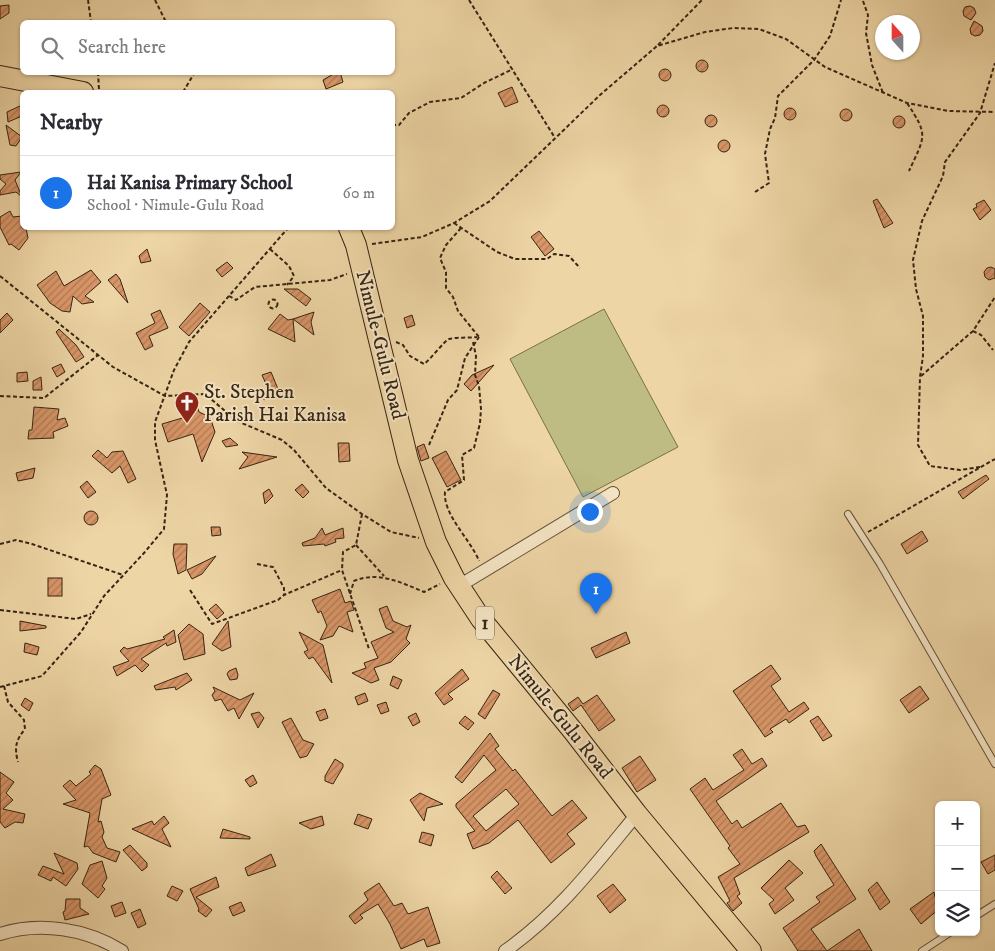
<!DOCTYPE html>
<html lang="en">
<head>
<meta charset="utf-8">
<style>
  :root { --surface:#fff; --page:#f7f7f7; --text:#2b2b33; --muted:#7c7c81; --line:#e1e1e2; --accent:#1a73e8 }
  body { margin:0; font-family:"IM FELL DW Pica",serif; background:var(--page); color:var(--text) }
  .controls { position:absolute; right:15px; bottom:15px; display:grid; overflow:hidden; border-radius:8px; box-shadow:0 1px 4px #0004 }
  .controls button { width:45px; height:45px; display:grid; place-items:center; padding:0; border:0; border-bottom:1px solid var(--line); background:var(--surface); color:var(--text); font:25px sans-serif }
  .compass { position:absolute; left:875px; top:15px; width:45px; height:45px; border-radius:50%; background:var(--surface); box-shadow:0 1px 4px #0004; rotate:339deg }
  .you { position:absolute; left:589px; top:511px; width:18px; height:18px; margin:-12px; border:4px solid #fff; border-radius:50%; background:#1a73e8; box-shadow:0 0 0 8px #1a73e833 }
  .badge { display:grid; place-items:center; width:32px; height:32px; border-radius:50%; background:var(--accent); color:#fff; font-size:16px; font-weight:700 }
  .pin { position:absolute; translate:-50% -41px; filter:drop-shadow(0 1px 2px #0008) }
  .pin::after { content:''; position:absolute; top:26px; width:18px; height:15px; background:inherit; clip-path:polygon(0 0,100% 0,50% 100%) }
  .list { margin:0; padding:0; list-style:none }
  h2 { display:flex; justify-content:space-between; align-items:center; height:65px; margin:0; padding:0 20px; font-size:21px }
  h2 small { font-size:16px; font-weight:400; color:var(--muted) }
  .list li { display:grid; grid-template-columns:32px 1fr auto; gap:15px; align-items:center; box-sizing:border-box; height:75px; padding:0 20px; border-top:1px solid var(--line) }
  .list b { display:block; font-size:19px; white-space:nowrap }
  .list p { margin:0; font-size:16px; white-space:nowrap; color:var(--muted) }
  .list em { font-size:16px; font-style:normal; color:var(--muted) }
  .icon { flex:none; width:28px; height:28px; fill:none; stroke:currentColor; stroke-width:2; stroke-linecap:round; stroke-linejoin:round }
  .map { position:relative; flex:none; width:995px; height:951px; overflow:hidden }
  .search { position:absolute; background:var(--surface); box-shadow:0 1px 4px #0004; left:20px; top:20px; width:375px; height:55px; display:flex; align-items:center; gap:12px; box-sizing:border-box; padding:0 18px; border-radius:8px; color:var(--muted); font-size:19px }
  .panel { position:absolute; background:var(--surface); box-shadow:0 1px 4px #0004; left:20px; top:90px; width:375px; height:140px; border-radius:8px }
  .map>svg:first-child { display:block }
  .pitch { fill:#bebc82; stroke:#7a704a }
  .building { fill:url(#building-hatch); stroke:#362413; fill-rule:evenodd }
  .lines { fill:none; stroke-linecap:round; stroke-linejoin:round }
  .lane-casing { stroke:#645038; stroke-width:8 }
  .street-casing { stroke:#645038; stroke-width:14 }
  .primary-casing { stroke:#362413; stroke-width:22 }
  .path { stroke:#362413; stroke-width:2; stroke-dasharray:4 2.5; stroke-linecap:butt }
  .lane { stroke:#f4e4c4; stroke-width:6 }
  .street { stroke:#f4e4c4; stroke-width:12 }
  .primary { stroke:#eed5a5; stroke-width:20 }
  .labels { text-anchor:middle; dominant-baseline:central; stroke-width:4; stroke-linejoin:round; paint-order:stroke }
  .shield { fill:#f4e4c4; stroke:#6f5e48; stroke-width:1 }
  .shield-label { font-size:19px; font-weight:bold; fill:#362413 }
  .street-label { font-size:20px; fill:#362413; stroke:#f4e4c4 }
  .poi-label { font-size:20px; fill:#362413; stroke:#f4e4c4; text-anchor:start }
</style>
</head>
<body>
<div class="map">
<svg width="995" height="951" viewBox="0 0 995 951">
  <defs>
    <pattern id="building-hatch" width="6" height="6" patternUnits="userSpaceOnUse" patternTransform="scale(1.25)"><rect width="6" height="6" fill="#d99668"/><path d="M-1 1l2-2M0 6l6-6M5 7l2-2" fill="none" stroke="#b17a54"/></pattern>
  </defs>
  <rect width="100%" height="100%" fill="#eed5a5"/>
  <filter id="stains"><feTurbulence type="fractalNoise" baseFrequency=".004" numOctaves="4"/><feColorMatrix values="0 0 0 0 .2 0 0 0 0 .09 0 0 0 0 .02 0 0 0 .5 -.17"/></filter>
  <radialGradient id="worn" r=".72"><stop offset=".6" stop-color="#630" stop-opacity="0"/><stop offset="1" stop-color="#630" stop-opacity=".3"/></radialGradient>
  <path class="pitch" d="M 604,309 L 678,447 L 583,497 L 510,359 Z"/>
  <g class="building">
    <path d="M 9,5 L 9,13 L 0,19 L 0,6 Z"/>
    <path d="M 970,6 L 974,8 L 976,13 L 971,20 L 964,16 L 963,11 L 965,7 Z"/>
    <path d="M 974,21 L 982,26 L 983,31 L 980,35 L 975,36 L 971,34 L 970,29 Z"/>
    <circle cx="702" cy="66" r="6"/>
    <circle cx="665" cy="75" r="6"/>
    <path d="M 337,72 L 340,72 L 343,82 L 326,89 L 323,80 Z"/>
    <path d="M 512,87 L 518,102 L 505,107 L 498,93 Z"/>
    <circle cx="663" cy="111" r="6"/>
    <path d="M 22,105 L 22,116 L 8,122 L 7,112 Z"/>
    <circle cx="790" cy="114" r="6"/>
    <circle cx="846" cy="115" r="6"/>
    <circle cx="711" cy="121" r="6"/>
    <circle cx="899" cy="122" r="6"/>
    <path d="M 6,125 L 22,137 L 16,146 L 10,145 Z"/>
    <circle cx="724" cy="146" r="6"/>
    <path d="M 21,172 L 15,180 L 22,197 L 16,192 L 0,195 L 0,191 L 6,184 L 0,179 L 0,175 Z"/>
    <path d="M 877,199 L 893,223 L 884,228 L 873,201 Z"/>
    <path d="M 984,200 L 991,210 L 980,220 L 973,209 L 977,207 L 976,204 Z"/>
    <path d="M 10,211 L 13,217 L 22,216 L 22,228 L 26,228 L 28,238 L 19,250 L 11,244 L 9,245 L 0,227 L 0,217 Z"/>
    <path d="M 539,231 L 554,249 L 545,256 L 531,237 Z"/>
    <path d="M 147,249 L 151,261 L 141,263 L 139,256 Z"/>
    <path d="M 227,262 L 233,268 L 222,277 L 216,270 Z"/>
    <path d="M 991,267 L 995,269 L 995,278 L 989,280 L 985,277 L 984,272 L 987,268 Z"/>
    <path d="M 91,270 L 101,282 L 85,296 L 94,302 L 82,304 L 73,296 L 70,312 L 62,311 L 50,303 L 37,285 L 56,271 L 64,286 Z"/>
    <path d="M 116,274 L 120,279 L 128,303 L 108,280 Z"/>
    <path d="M 284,289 L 298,289 L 311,299 L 306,306 Z"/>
    <path d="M 200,303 L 210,312 L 189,336 L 179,327 Z"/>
    <path d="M 160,310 L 168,328 L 149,336 L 153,346 L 145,350 L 136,333 L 155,323 L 151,314 Z"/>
    <path d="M 314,312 L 311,322 L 314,335 L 293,319 Z"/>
    <path d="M 7,313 L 13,320 L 0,333 L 0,320 Z"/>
    <path d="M 280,314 L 288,320 L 293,319 L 295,342 L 268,329 Z"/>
    <path d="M 412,315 L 415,325 L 407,328 L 404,318 Z"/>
    <path d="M 59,329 L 76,345 L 84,357 L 76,362 L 56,332 Z"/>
    <path d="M 61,364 L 65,372 L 57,377 L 52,368 Z"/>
    <path d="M 494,365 L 471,391 L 464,384 L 472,375 Z"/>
    <path d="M 27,372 L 28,381 L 17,382 L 17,373 Z"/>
    <path d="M 271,372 L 278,389 L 264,400 L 266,384 L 262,375 Z"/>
    <path d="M 41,377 L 42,390 L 33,390 L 33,381 Z"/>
    <path d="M 197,406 L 199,412 L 210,417 L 215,432 L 202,462 L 193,434 L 168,442 L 162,424 L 189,416 L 186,409 Z"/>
    <path d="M 34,407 L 59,409 L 57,420 L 65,418 L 68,426 L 53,432 L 54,438 L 28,439 L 29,430 L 32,430 Z"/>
    <path d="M 230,438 L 231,439 L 238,445 L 226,447 L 222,441 Z"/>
    <path d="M 338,443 L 349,443 L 350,461 L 339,462 Z"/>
    <path d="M 424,444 L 429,458 L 421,461 L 417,447 Z"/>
    <path d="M 98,450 L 107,458 L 112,452 L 123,451 L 136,479 L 128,483 L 120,466 L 112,473 L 92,456 Z"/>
    <path d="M 446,451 L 461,480 L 447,487 L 432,458 Z"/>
    <path d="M 242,452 L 277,457 L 239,469 L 248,457 Z"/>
    <path d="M 35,468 L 33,478 L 18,481 L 16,473 Z"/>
    <path d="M 986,475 L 989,479 L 963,499 L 958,492 Z"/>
    <path d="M 87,481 L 96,492 L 88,498 L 80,487 Z"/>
    <path d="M 302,484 L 309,492 L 303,498 L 295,490 Z"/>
    <path d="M 269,489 L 273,496 L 265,504 L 263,493 Z"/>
    <circle cx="91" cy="518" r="7"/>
    <path d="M 211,527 L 220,527 L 221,535 L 212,536 Z"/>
    <path d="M 322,528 L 325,535 L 343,528 L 344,538 L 335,539 L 336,542 L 325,546 L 324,544 L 303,546 L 302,543 L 315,538 Z"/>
    <path d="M 922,531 L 928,541 L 907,554 L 901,544 Z"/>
    <path d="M 174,544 L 187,544 L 186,570 L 178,574 L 173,554 Z"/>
    <path d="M 216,556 L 202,574 L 192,579 L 187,570 Z"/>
    <rect x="48" y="578" width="14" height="18"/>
    <path d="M 340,589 L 345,603 L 351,601 L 354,610 L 347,612 L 353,632 L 339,626 L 333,636 L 320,640 L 327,626 L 321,611 L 318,613 L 312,600 Z"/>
    <path d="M 216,604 L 224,613 L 217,619 L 209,610 Z"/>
    <path d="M 387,606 L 393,621 L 407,627 L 411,625 L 406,639 L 410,643 L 391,662 L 374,668 L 379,680 L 371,683 L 352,673 L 366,668 L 364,663 L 378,658 L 371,642 L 394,632 L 386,628 L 379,609 Z"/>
    <path d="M 20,621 L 46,626 L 46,628 L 20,631 Z"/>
    <path d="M 228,621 L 231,647 L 222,651 L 212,644 Z"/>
    <path d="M 189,624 L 203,634 L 205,654 L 184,660 L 178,635 Z"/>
    <path d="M 174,630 L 176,642 L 167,646 L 166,643 L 141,659 L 149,665 L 142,672 L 135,665 L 117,676 L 113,667 L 129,661 L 120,651 L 124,647 L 127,649 L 165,639 L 163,637 Z"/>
    <path d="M 299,632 L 323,645 L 332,683 L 313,657 L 309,659 L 304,652 L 308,650 Z"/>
    <path d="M 626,632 L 630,643 L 596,658 L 591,648 Z"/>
    <path d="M 25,643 L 39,647 L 37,655 L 24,652 Z"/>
    <path d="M 771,665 L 781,679 L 771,686 L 789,712 L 804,702 L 809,709 L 789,723 L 786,719 L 770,729 L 773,732 L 765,737 L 733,691 Z"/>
    <path d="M 236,668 L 238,675 L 237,679 L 230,680 L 227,674 L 229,671 Z"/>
    <path d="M 462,669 L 469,679 L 448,694 L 453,699 L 444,705 L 435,693 Z"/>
    <path d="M 187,673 L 192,680 L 176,690 L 175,687 L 156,690 L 154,686 Z"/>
    <path d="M 393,676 L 402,680 L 398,689 L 390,685 Z"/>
    <path d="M 920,686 L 929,699 L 909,713 L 900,700 Z"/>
    <path d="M 213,687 L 240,700 L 254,693 L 239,719 L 234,708 L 228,711 L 221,699 L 215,701 L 212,695 L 215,691 Z"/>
    <path d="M 493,690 L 500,694 L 485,719 L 478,714 Z"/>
    <path d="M 365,693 L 368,701 L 358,705 L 355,697 Z"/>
    <path d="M 597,695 L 615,720 L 599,731 L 581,705 L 573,711 L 568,704 L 578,697 L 583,704 Z"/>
    <path d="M 25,698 L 33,703 L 29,711 L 21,705 Z"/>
    <path d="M 386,702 L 389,711 L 381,714 L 377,705 Z"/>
    <path d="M 325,709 L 328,718 L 320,721 L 316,712 Z"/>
    <path d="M 259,712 L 264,718 L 258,728 L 251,714 Z"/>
    <path d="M 416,713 L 420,722 L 413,726 L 408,717 Z"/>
    <path d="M 465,716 L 474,723 L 468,730 L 459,723 Z"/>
    <path d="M 818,716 L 832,736 L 823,741 L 810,721 Z"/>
    <path d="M 291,718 L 303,740 L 314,744 L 307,756 L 300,758 L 282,722 Z"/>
    <path d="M 490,733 L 499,746 L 495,749 L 513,771 L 515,769 L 552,816 L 572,800 L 587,818 L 567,834 L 575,844 L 551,863 L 518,820 L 489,843 L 473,849 L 467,834 L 475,831 L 456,807 L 456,804 L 496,770 L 484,755 L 462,783 L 455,777 ZM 506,789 L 519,804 L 486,831 L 473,816 Z"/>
    <path d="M 742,749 L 752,764 L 762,758 L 767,766 L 716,801 L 732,824 L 737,820 L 742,828 L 781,803 L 797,827 L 805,825 L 809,832 L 734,878 L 740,894 L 737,896 L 742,903 L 733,911 L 727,903 L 730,901 L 718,877 L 740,864 L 728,848 L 730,846 L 690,789 L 705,778 L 713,790 L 744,770 L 733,755 Z"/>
    <path d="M 640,756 L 656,780 L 637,792 L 622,768 Z"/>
    <path d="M 335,759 L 343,764 L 343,767 L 333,784 L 325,781 L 325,776 Z"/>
    <path d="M 95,765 L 101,769 L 111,795 L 102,799 L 98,822 L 101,821 L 104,832 L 102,837 L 107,848 L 120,852 L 116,862 L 93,853 L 88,846 L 84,847 L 90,813 L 63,804 L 76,800 L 63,786 L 70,780 L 76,786 L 91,774 L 89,772 Z"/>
    <path d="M 0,772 L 14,782 L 6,793 L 13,800 L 3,809 L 25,814 L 23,823 L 15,822 L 5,828 L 0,822 Z"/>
    <path d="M 253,775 L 257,783 L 250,787 L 245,780 Z"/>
    <path d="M 420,793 L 443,804 L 427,808 L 424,821 L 410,800 Z"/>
    <path d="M 358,814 L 372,819 L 368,829 L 354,824 Z"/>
    <path d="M 164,816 L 169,823 L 162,829 L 171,847 L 132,829 L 152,821 L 154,825 Z"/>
    <path d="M 322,816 L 324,825 L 311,829 L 299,823 Z"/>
    <path d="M 223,829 L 250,837 L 250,839 L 220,838 Z"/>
    <path d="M 422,832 L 434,835 L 431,846 L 419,842 Z"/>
    <path d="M 821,844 L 856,899 L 811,929 L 827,951 L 859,929 L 872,951 L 798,951 L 783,928 L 820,902 L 816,897 L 834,885 L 816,856 L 814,851 Z"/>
    <path d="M 130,845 L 147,863 L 147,867 L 142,871 L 123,850 Z"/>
    <path d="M 54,853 L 77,863 L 78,869 L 66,886 L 53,877 L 51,881 L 38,875 L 43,866 L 64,874 Z"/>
    <path d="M 271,854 L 276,866 L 248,876 L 245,868 Z"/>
    <path d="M 995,855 L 995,870 L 988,874 L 981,862 Z"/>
    <path d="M 789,860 L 803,873 L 785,888 L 794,900 L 775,914 L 769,904 L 774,900 L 761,888 Z"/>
    <path d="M 102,861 L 107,878 L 102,886 L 105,889 L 98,898 L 82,884 L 90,865 Z"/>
    <path d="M 497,871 L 512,888 L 505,894 L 491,877 Z"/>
    <path d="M 216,877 L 219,887 L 196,897 L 212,910 L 206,917 L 198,911 L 199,909 L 190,889 Z"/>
    <path d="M 877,882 L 890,902 L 880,910 L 868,890 Z"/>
    <path d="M 379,883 L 394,906 L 402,903 L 408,914 L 428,907 L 440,943 L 427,947 L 424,939 L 401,949 L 390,924 L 378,904 L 360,915 L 363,918 L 355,924 L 349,916 L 368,900 L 364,893 Z"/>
    <path d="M 613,884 L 626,900 L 610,913 L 597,896 Z"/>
    <path d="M 172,886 L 183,891 L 177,901 L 167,896 Z"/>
    <path d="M 934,892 L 935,897 L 939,895 L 939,909 L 921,924 L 910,909 Z"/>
    <path d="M 66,899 L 80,899 L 80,908 L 89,914 L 65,920 L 63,912 L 65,911 Z"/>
    <path d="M 122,902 L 126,913 L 115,917 L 111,906 Z"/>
    <path d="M 241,902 L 245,911 L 233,916 L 229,907 Z"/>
    <path d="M 140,909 L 146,924 L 138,928 L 131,913 Z"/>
  </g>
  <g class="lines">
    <defs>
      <g id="lane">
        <path d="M 848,514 L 880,564 L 995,764"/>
        <path d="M 976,916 L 995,904"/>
        <path d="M 922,951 L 951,932"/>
      </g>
      <g id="street">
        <path d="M 459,586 L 613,493"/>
        <path d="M 0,934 C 40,921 87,929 122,951"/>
        <path d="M 505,951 C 559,913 595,865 637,814"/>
      </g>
      <g id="primary">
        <path d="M 0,76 L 83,92"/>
        <path d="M 349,228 L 356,245 L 408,460 L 436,542 L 454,578 L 481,619 L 573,731 L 637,814 L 751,951"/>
      </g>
    </defs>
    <use href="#lane" class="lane-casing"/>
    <use href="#street" class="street-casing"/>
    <use href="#primary" class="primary-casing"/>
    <g class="path">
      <path d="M 88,0 L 91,22"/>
      <path d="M 155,0 L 166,22"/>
      <path d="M 469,0 L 555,138"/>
      <path d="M 863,1 L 868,15 L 866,33 L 872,65 L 883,93"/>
      <path d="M 658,45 L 702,0"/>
      <path d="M 98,72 L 99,90"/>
      <path d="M 183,92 L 195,72"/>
      <path d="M 907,103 C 929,136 925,136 909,171"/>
      <path d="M 392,125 L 399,125 L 409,113 L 430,102 L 461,98 L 484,83 L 513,69"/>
      <path d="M 755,192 L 769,183 L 765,154 L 770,129 L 775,118 L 778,96 L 814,60 L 830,36 L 841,0"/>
      <path d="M 454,223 L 497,252 L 515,259 L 547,259 L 554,254 L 569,256 L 580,268"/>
      <path d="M 461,228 L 446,245 L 440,258 L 446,272 L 446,288 L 453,297 L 458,311 L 479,337"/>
      <path d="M 372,244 L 422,237 L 454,223 L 490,201 L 600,95 L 657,46 L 705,32 L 733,28 L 759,29 L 786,39 L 825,67 L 907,103 L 948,111 L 995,112"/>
      <path d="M 270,249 L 289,266 L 294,276 L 287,285"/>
      <path d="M 0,276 L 113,367 L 165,396 L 205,394 L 237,421 L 282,440 L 294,450 L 326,488 L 362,514 L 391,532 L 419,538"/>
      <path d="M 229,296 L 236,300 L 255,287 L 330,280 L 347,274"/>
      <circle cx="273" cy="304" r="4.5"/>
      <path d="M 973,331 L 981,335 L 993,350"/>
      <path d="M 396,342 L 403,345 L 410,356 L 424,364 C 432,358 444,341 449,339 C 457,337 469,338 477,337"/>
      <path d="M 473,342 L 476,356 L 475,375 L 479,386 L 481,409 L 480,423 L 474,448 L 462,455 L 464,480 L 445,492 C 443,515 471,540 479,561"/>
      <path d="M 921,376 L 973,331 L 995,297"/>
      <path d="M 0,396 L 44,398 L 98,355"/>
      <path d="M 429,445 L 448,400 L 457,390 L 465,358 L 479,337"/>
      <path d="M 980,467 L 960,470 L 930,466 L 918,445 L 920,377 L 923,356 L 923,316 L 916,289 L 913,260 L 922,221 L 943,176 L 945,162 L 980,113 L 995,63"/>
      <path d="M 362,514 L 356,545 L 343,552 L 342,570 L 369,649"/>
      <path d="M 868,532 L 995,459"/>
      <path d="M 0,544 L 16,540 L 32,544 L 123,575"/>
      <path d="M 356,545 L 384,576"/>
      <path d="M 257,564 L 273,567 L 284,588 L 284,595"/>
      <path d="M 190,590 L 212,624 L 278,600 L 284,595 L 342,570"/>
      <path d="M 350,594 L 354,581 C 378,571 400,582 424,592 L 440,584"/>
      <path d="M 0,610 L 76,619 L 91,614"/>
      <path d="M 4,686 L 8,702 L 24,720 L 25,729 C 16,740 14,747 18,762"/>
      <path d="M 0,687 L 42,676 L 81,632 L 104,596 L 144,553 L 164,529 L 167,495 L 155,440 L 155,422 L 174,370 L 189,342 L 288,228"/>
    </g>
    <use href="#lane" class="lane"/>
    <use href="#street" class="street"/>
    <use href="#primary" class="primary"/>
  </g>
  <defs>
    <symbol id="church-pin" viewBox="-11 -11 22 30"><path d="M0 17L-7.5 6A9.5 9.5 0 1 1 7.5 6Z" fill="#8f2418" stroke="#f4e4c4"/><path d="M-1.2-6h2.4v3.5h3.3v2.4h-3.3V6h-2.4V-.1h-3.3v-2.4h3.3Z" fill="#fff"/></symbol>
  </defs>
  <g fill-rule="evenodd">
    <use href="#church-pin" x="173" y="389" width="28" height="38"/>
  </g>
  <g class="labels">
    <rect class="shield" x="476" y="606.5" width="18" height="33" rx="4"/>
    <g class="shield-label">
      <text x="485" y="623">1</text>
    </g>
    <g class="street-label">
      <text transform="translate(380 345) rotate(76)">Nimule-Gulu Road</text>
      <text transform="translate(560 717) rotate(51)">Nimule-Gulu Road</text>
    </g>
    <g class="poi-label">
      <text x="204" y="392">St. Stephen<tspan x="204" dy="23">Parish Hai Kanisa</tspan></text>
    </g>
  </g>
  <rect width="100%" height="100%" filter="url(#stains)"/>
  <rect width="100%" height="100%" fill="url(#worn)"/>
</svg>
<div class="controls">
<button>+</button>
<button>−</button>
<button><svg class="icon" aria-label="layers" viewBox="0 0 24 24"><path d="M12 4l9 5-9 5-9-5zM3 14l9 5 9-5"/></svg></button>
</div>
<svg class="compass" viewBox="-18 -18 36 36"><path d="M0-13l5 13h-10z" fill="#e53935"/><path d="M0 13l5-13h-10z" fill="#7c7c81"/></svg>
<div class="you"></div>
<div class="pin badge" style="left:596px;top:614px">1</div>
<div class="search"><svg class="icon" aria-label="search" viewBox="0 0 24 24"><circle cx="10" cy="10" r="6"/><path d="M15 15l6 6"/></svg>Search here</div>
<section class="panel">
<h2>Nearby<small></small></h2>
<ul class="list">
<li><span class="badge">1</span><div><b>Hai Kanisa Primary School</b><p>School · Nimule-Gulu Road</p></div><em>60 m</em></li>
</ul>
</section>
</div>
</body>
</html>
